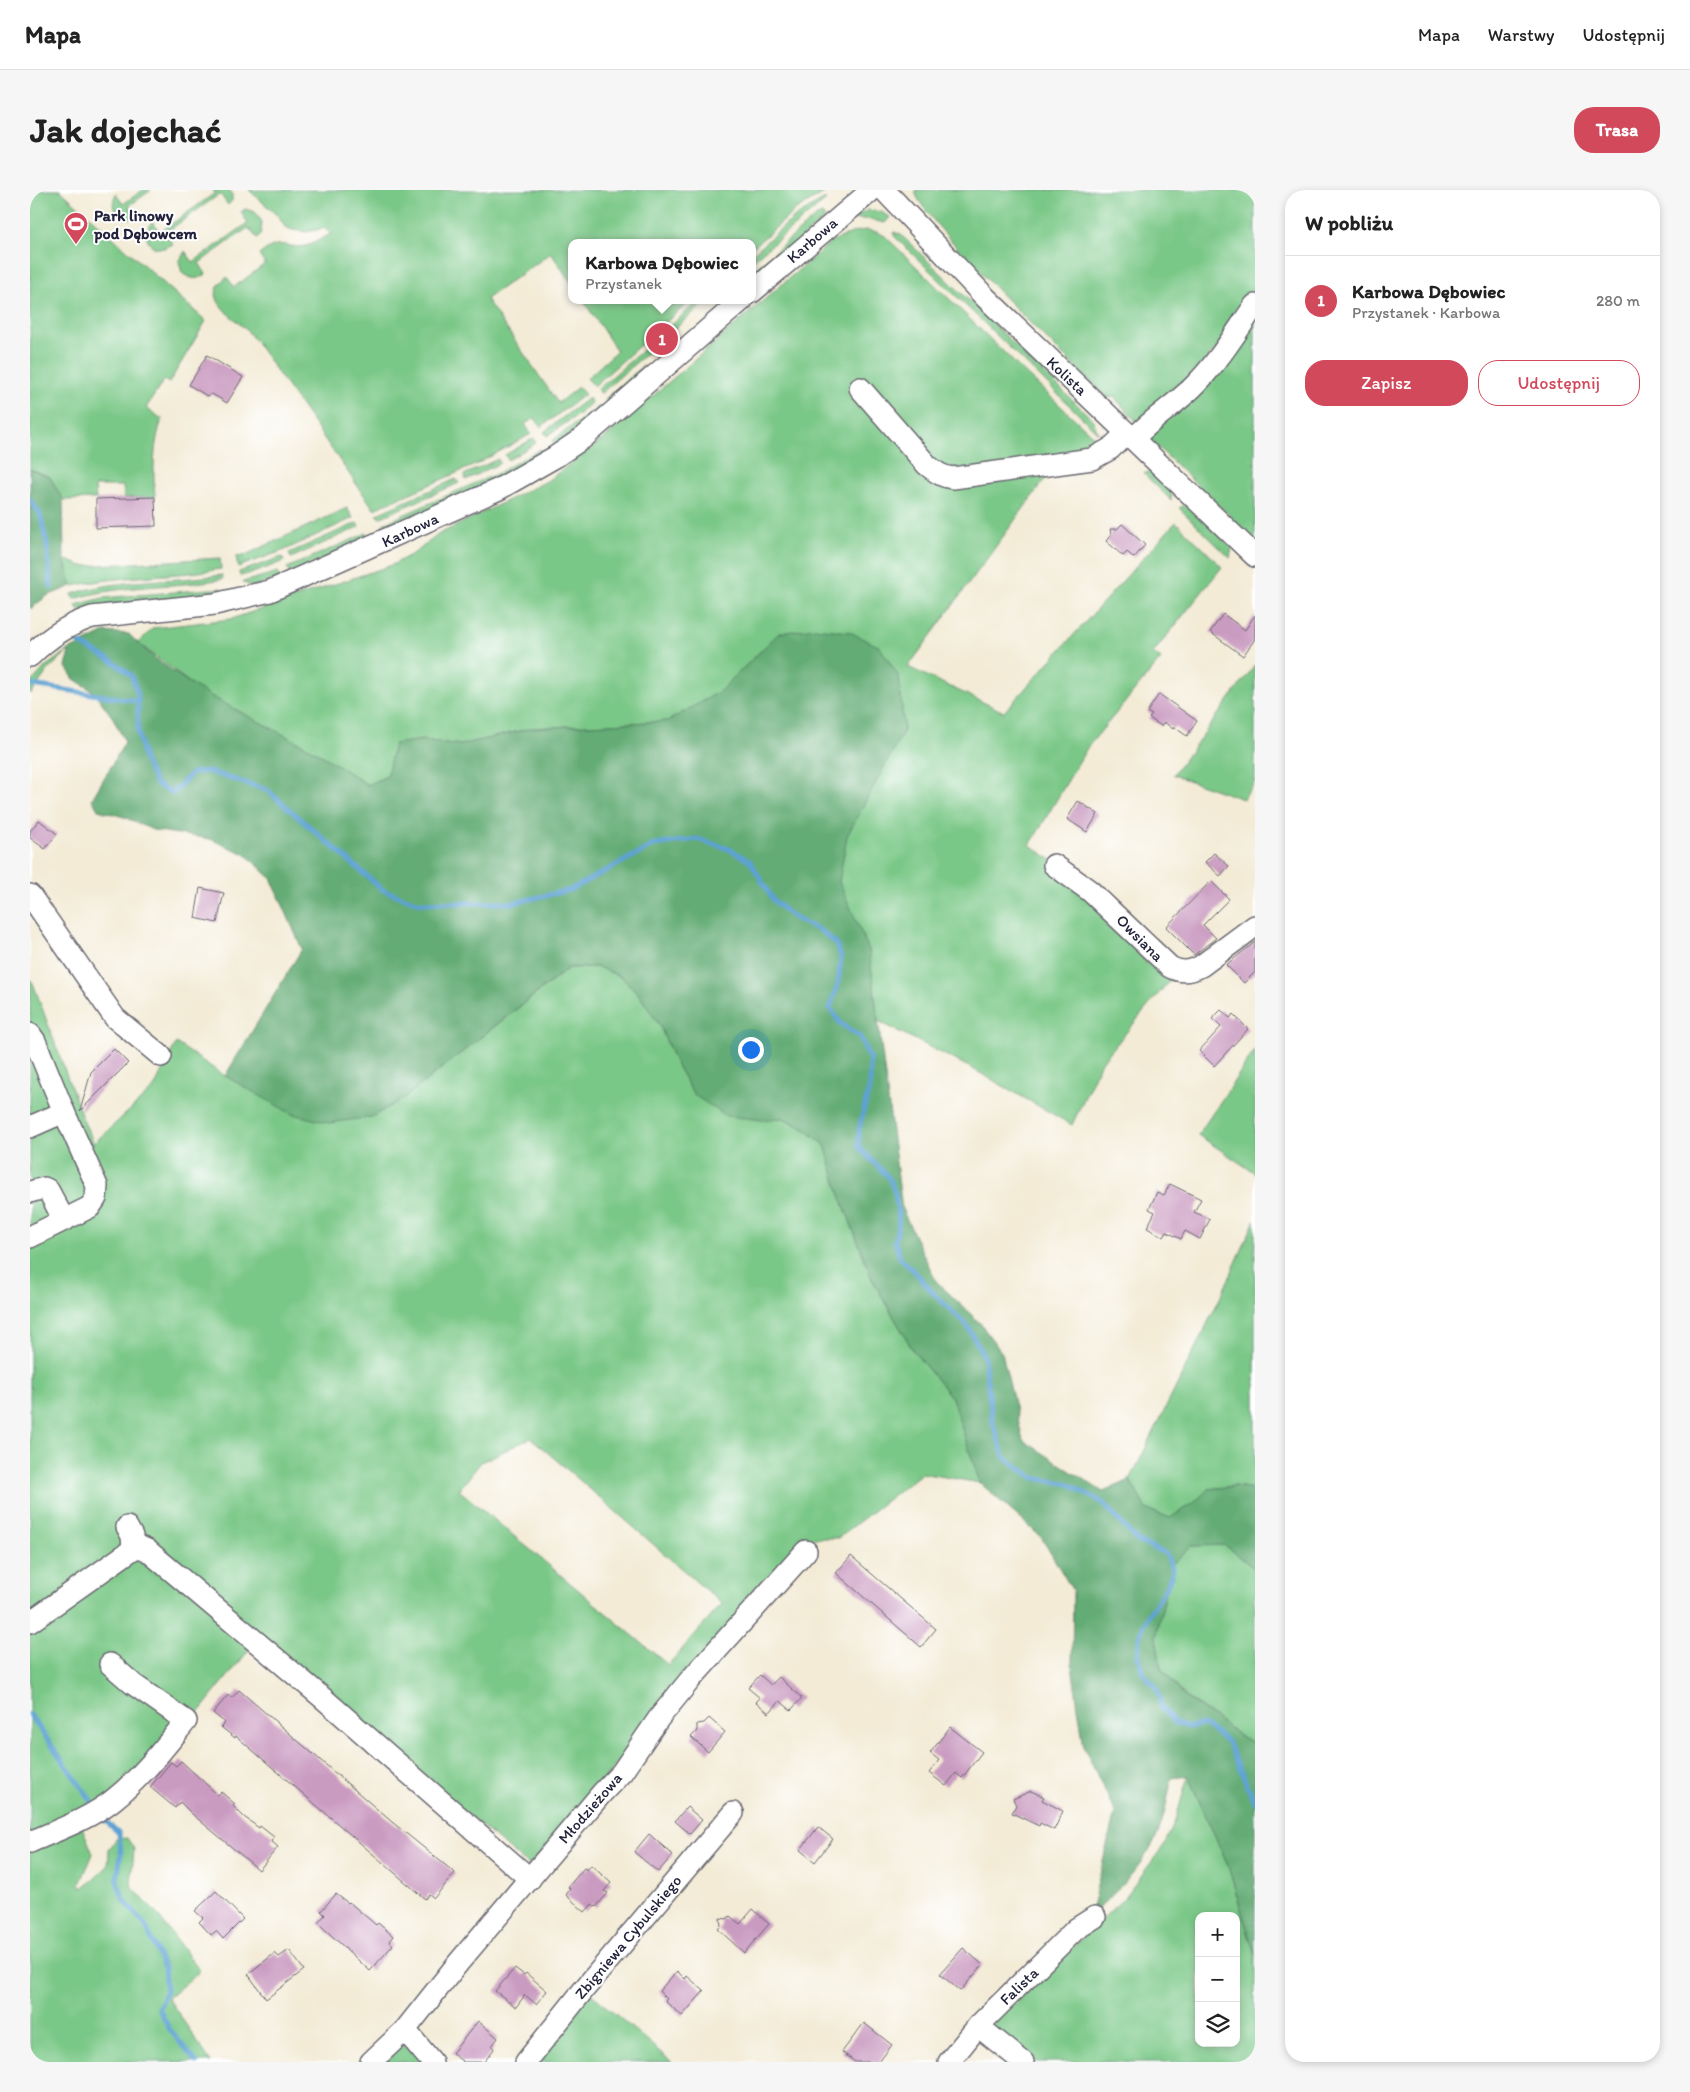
<!DOCTYPE html>
<html lang="pl">
<head>
<meta charset="utf-8">
<style>
  :root { --surface:#fff; --page:#f6f6f6; --text:#222; --muted:#767676; --line:#e0e0e0; --accent:#d1495b }
  body { margin:0; font-family:Itim,sans-serif; background:var(--page); color:var(--text) }
  .controls { position:absolute; right:15px; bottom:15px; display:grid; overflow:hidden; border-radius:10px; box-shadow:0 2px 8px #0003 }
  .controls button { width:45px; height:45px; display:grid; place-items:center; padding:0; border:0; border-bottom:1px solid var(--line); background:var(--surface); color:var(--text); font:25px sans-serif }
  .you { position:absolute; left:720px; top:859px; width:18px; height:18px; margin:-12px; border:4px solid #fff; border-radius:50%; background:#1a73e8; box-shadow:0 0 0 8px #1a73e833 }
  .badge { display:grid; place-items:center; width:32px; height:32px; border-radius:50%; background:var(--accent); color:#fff; font-size:16px; font-weight:700 }
  .pin { position:absolute; translate:-50% -50%; border:2px solid #fff; box-shadow:0 1px 5px #0006 }
  .popup { position:absolute; left:538px; top:49px; width:188px; height:65px; box-sizing:border-box; display:grid; place-content:center; border-radius:10px; background:var(--surface); filter:drop-shadow(0 1px 4px #0005); font-size:16px; white-space:nowrap; color:var(--muted) }
  .popup b { font-size:19px; color:var(--text) }
  .popup::after { content:''; position:absolute; left:50%; top:100%; margin-left:-10px; border:10px solid transparent; border-top-color:var(--surface) }
  .list { margin:0; padding:0; list-style:none }
  h2 { display:flex; justify-content:space-between; align-items:center; height:65px; margin:0; padding:0 20px; font-size:21px }
  h2 small { font-size:16px; font-weight:400; color:var(--muted) }
  .list li { display:grid; grid-template-columns:32px 1fr auto; gap:15px; align-items:center; box-sizing:border-box; height:90px; padding:0 20px; border-top:1px solid var(--line) }
  .list b { display:block; font-size:19px; white-space:nowrap }
  .list p { margin:0; font-size:16px; white-space:nowrap; color:var(--muted) }
  .list em { font-size:16px; font-style:normal; color:var(--muted) }
  .actions { display:flex; gap:10px; padding:15px 20px }
  .actions a { flex:1; padding:11px 0; border:1px solid var(--accent); border-radius:20px; text-align:center; font-size:18px; color:var(--accent) }
  .actions .main { background:var(--accent); color:#fff }
  .icon { flex:none; width:28px; height:28px; fill:none; stroke:currentColor; stroke-width:2; stroke-linecap:round; stroke-linejoin:round }
  .map { position:relative; flex:none; width:1225px; height:1872px; overflow:hidden; border-radius:20px }
  header { display:flex; align-items:center; gap:30px; box-sizing:border-box; height:70px; padding:0 25px; background:var(--surface); border-bottom:1px solid var(--line) }
  header strong { font-size:24px }
  nav { display:flex; gap:28px; margin-inline-start:auto; font-size:18px }
  .intro { display:flex; align-items:center; justify-content:space-between; box-sizing:border-box; height:120px; padding:0 30px }
  h1 { margin:0; font-size:35px }
  .button { padding:12px 22px; border-radius:20px; background:var(--accent); color:#fff; font-size:18px; font-weight:700 }
  main { display:flex; gap:30px; padding:0 30px }
  aside { flex:1; background:var(--surface); border-radius:20px; box-shadow:0 2px 8px #0003 }
  .map>svg:first-child { display:block }
  .green { fill:#7ac887; stroke:#4e7561; fill-rule:evenodd }
  .forest { fill:#63ac74; stroke:#426758 }
  .lines { fill:none; stroke-linecap:round; stroke-linejoin:round }
  .stream { stroke:#5da2d3; stroke-width:5 }
  .building { fill:#ca9bc1 }
  .minor-casing { stroke:#6b6871; stroke-width:24 }
  .minor { stroke:#fff; stroke-width:21 }
  .labels { text-anchor:middle; dominant-baseline:central; stroke-width:4; stroke-linejoin:round; paint-order:stroke }
  .poi-label { font-size:16px; font-weight:bold; fill:#22223b; stroke:#fff; text-anchor:start }
  .street-label { font-size:16px; fill:#22223b; stroke:#fff }
</style>
</head>
<body>
<header>
<strong>Mapa</strong>
<nav><a>Mapa</a><a>Warstwy</a><a>Udostępnij</a></nav>
</header>
<div class="intro"><h1>Jak dojechać</h1><a class="button">Trasa</a></div>
<main>
<div class="map">
<svg width="1225" height="1872" viewBox="0 0 1225 1872">
  <rect width="100%" height="100%" fill="#fff"/>
  <filter id="ink" filterUnits="userSpaceOnUse"><feTurbulence type="fractalNoise" baseFrequency=".02" numOctaves="2"/><feDisplacementMap in="SourceGraphic" scale="10" xChannelSelector="R" yChannelSelector="G"/><feConvolveMatrix kernelMatrix="1 2 1 2 8 2 1 2 1" color-interpolation-filters="sRGB"/></filter>
  <filter id="wash" filterUnits="userSpaceOnUse"><feTurbulence type="fractalNoise" baseFrequency=".0096" numOctaves="4" result="noise"/><feDisplacementMap in="SourceGraphic" scale="20" xChannelSelector="R" yChannelSelector="G"/><feGaussianBlur stdDeviation="1.12" result="paint"/><feColorMatrix in="noise" values="0 0 0 0 0 0 0 0 0 0 0 0 0 0 0 0 0 1.4 0 .05"/><feComposite in="paint" operator="in"/></filter>
  <g filter="url(#wash)">
    <rect width="100%" height="100%" fill="#f3ebd6"/>
    <g class="green">
      <path d="M 0,0 L 30,0 L 176,131 L 139,193 L 134,190 L 116,218 L 132,229 C 123,254 123,281 125,307 L 94,308 L 93,296 L 65,296 L 66,309 L 33,310 L 20,287 L 0,279 Z"/>
      <path d="M 113,0 L 121,0 L 99,16 L 106,26 C 91,35 77,18 86,4 L 93,14 Z"/>
      <path d="M 183,0 L 199,0 L 202,3 L 202,11 L 198,15 L 190,4 L 135,43 L 143,54 L 135,58 L 125,58 L 118,52 L 116,43 L 122,31 L 130,42 L 185,3 Z"/>
      <path d="M 219,0 L 799,0 L 766,20 L 722,58 L 722,53 L 542,53 L 542,94 L 521,63 L 456,109 L 528,213 L 548,197 L 555,204 L 511,237 L 505,228 L 495,234 L 501,244 L 445,275 L 344,319 L 226,152 C 222,147 218,141 213,137 C 198,123 171,106 197,87 L 204,97 L 235,74 L 229,65 C 254,44 257,62 279,55 C 286,52 294,47 301,44 L 294,38 L 277,42 L 263,40 L 255,37 L 249,27 Z"/>
      <path d="M 885,0 L 1225,0 L 1225,105 L 1203,141 L 1123,225 L 1106,231 L 1084,207 L 1077,208 C 1050,181 884,24 885,0 Z"/>
      <path d="M 795,9 L 796,10 L 722,71 L 722,64 L 766,26 Z"/>
      <path d="M 215,19 L 225,22 L 232,32 L 231,44 L 227,48 L 218,38 L 169,73 L 176,84 C 168,91 160,89 152,83 L 149,72 L 155,61 L 163,72 L 166,70 L 218,33 L 211,22 Z"/>
      <path d="M 838,20 L 851,22 L 860,27 L 855,33 L 837,29 L 820,29 Z"/>
      <path d="M 792,24 L 795,28 L 724,89 L 722,82 L 785,27 Z"/>
      <path d="M 837,40 L 847,42 L 855,46 L 997,185 L 1072,254 L 1023,278 L 878,477 L 974,522 L 1146,332 L 1192,377 L 1123,463 L 1131,469 L 1057,558 L 1000,655 L 1023,671 L 1114,756 L 1109,764 L 1132,787 L 1138,781 L 1145,784 L 1070,874 L 1042,935 L 943,879 L 848,831 L 839,760 L 809,693 L 816,646 L 874,540 L 869,487 L 749,443 L 689,502 L 638,531 L 502,538 L 431,555 L 392,550 L 357,586 L 338,595 L 288,563 L 169,500 L 108,453 L 123,438 L 201,429 L 362,375 L 386,362 L 409,344 L 517,291 L 573,249 L 801,52 L 824,42 Z"/>
      <path d="M 864,42 L 870,44 L 1063,230 L 1068,243 L 867,49 L 864,46 Z"/>
      <path d="M 553,110 L 661,110 L 564,196 L 557,188 L 587,161 Z"/>
      <path d="M 670,110 L 678,110 L 571,203 L 567,200 Z"/>
      <path d="M 1225,125 L 1225,350 L 1116,246 Z"/>
      <path d="M 614,175 L 597,199 L 580,214 L 575,209 Z"/>
      <path d="M 557,209 L 560,209 L 561,213 L 549,224 L 517,246 L 514,242 Z"/>
      <path d="M 568,217 L 570,222 L 526,257 L 522,251 Z"/>
      <path d="M 504,248 L 506,253 L 478,270 L 475,265 Z"/>
      <path d="M 510,259 L 513,265 L 466,291 L 359,337 L 353,334 L 468,283 Z"/>
      <path d="M 468,269 L 470,273 L 436,290 L 434,285 Z"/>
      <path d="M 1118,282 L 1123,282 L 1142,299 L 1141,310 L 1114,284 Z"/>
      <path d="M 426,289 L 429,293 L 349,328 L 347,324 Z"/>
      <path d="M 1157,314 L 1202,358 L 1200,368 L 1149,318 Z"/>
      <path d="M 317,318 L 323,328 L 255,360 L 208,377 L 206,367 L 213,366 Z"/>
      <path d="M 327,333 L 329,337 L 261,368 L 259,363 Z"/>
      <path d="M 337,343 L 334,349 L 260,384 L 257,378 Z"/>
      <path d="M 252,367 L 254,371 L 229,381 L 210,386 L 209,382 Z"/>
      <path d="M 190,368 L 191,379 C 142,387 91,385 42,396 L 34,369 L 52,376 Z"/>
      <path d="M 248,382 L 250,388 L 221,397 L 213,392 Z"/>
      <path d="M 192,385 L 193,389 C 144,398 92,394 44,409 L 42,404 C 90,388 142,392 192,385 Z"/>
      <path d="M 192,398 L 187,404 L 161,408 L 81,414 L 49,421 L 46,415 L 73,408 Z"/>
      <path d="M 39,460 L 19,479 L 0,505 L 0,494 L 16,476 Z"/>
      <path d="M 1225,475 L 1225,592 L 1213,609 L 1143,585 Z"/>
      <path d="M 568,777 L 591,787 L 608,803 L 630,836 L 645,872 L 664,905 L 732,930 L 753,928 L 775,939 L 795,955 L 810,1005 L 842,1089 L 884,1162 L 922,1208 L 950,1293 L 892,1283 L 808,1348 L 782,1348 L 656,1487 L 504,1678 L 497,1674 L 228,1449 L 114,1590 L 52,1637 L 63,1664 L 50,1694 L 52,1698 L 62,1691 L 78,1676 L 79,1660 L 86,1649 L 97,1648 L 104,1659 L 101,1696 L 126,1723 L 170,1781 L 138,1808 L 181,1872 L 0,1872 L 0,789 L 3,793 L 53,930 L 64,953 L 124,898 L 146,853 L 195,886 L 341,927 L 374,908 L 539,778 ZM 501,1248 L 692,1414 L 638,1475 L 429,1300 L 451,1272 Z"/>
      <path d="M 1225,860 L 1225,983 L 1168,945 Z"/>
      <path d="M 1225,1030 L 1225,1298 L 1224,1299 L 1205,1296 L 1178,1299 L 1164,1313 L 1140,1328 L 1116,1319 L 1100,1290 L 1192,1104 Z"/>
      <path d="M 1195,1355 L 1225,1379 L 1225,1553 L 1213,1548 L 1155,1506 L 1131,1478 L 1126,1447 L 1142,1374 L 1162,1356 Z"/>
      <path d="M 1158,1586 L 1198,1676 L 1225,1766 L 1225,1872 L 1005,1872 L 960,1837 L 1096,1706 L 1135,1654 L 1147,1625 ZM 1169,1726 L 1206,1726 L 1206,1853 L 1169,1853 Z"/>
      <path d="M 558,1801 L 642,1872 L 502,1872 Z"/>
      <path d="M 373,1854 L 396,1872 L 348,1872 Z"/>
    </g>
    <g class="forest">
      <path d="M 0,279 L 20,287 L 33,310 L 34,369 L 42,396 L 17,406 L 0,419 Z"/>
      <path d="M 785,438 L 820,442 L 850,457 L 869,487 L 874,540 L 817,646 L 809,692 L 839,760 L 872,1019 L 906,1091 L 950,1133 L 972,1163 L 993,1250 L 1073,1302 L 1100,1290 L 1116,1319 L 1140,1328 L 1164,1313 L 1178,1299 L 1205,1296 L 1224,1299 L 1225,1298 L 1225,1379 L 1195,1355 L 1162,1356 L 1142,1374 L 1126,1447 L 1131,1478 L 1154,1506 L 1213,1548 L 1225,1553 L 1225,1766 L 1198,1676 L 1158,1586 L 1142,1588 C 1138,1605 1135,1624 1129,1641 C 1115,1674 1087,1702 1060,1725 L 1085,1622 L 1054,1558 L 1042,1476 L 1043,1401 L 1011,1347 L 950,1293 L 922,1208 L 884,1162 L 842,1089 L 810,1005 L 795,955 L 775,939 L 753,928 L 732,930 L 696,926 L 664,905 L 645,872 L 630,836 L 608,803 L 591,787 L 568,777 L 538,778 L 374,908 L 342,927 L 299,933 L 262,924 L 195,886 L 272,759 L 241,688 L 215,664 L 180,649 L 123,640 L 94,627 L 68,620 L 62,609 L 95,552 L 83,528 L 64,502 L 44,489 L 36,477 L 39,460 L 75,442 L 99,444 C 150,498 222,526 286,562 C 304,572 321,584 338,595 L 357,586 L 364,554 L 392,550 L 431,555 L 502,538 L 638,531 L 689,502 L 749,443 Z"/>
    </g>
    <g class="lines">
      <g class="stream">
        <path d="M 0,310 L 10,324 L 17,354 L 21,397"/>
        <path d="M 49,453 L 82,471 L 101,485 L 108,504 L 108,541 L 114,570 L 126,594 L 143,603 L 162,583 L 177,581 L 237,600 L 353,700 L 389,713 L 483,713 L 540,700 L 624,655 L 667,649 L 699,659 L 720,671 L 743,710 L 764,728 L 791,741 L 806,753 L 811,767 L 808,794 L 800,818 L 810,833 L 830,847 L 840,870 L 840,895 L 829,939 L 829,957 L 859,988 L 865,1003 L 869,1031 L 865,1051 L 870,1068 L 885,1082 L 905,1105 L 937,1135 L 954,1167 L 963,1234 L 974,1267 L 1004,1288 L 1039,1294 L 1073,1313 L 1107,1351 L 1135,1363 L 1143,1379 L 1137,1397 L 1119,1424 L 1109,1447 L 1108,1468 L 1113,1483 L 1127,1498 L 1132,1518 L 1145,1533 L 1158,1537 L 1172,1535 L 1178,1537 L 1197,1551 L 1225,1612"/>
        <path d="M 2,495 L 108,511"/>
        <path d="M 0,1525 L 65,1616"/>
        <path d="M 70,1626 L 89,1643 L 91,1663 L 87,1691 L 94,1710 L 115,1735 L 134,1778 L 136,1802 L 129,1819 L 140,1840 L 166,1872"/>
      </g>
    </g>
    <g id="blocks">
      <g class="building">
        <path d="M 177,165 L 213,187 L 197,213 L 182,204 L 177,206 L 159,195 Z"/>
        <path d="M 125,307 L 126,336 L 66,338 L 66,309 Z"/>
        <path d="M 1092,334 L 1115,355 L 1104,368 L 1097,362 L 1093,366 L 1076,351 L 1081,345 L 1080,339 L 1087,339 Z"/>
        <path d="M 1193,424 L 1215,440 L 1225,425 L 1225,449 L 1213,466 L 1180,442 Z"/>
        <path d="M 1129,504 L 1167,531 L 1157,546 L 1144,537 L 1143,539 L 1134,532 L 1131,536 L 1119,528 L 1122,525 L 1117,522 Z"/>
        <path d="M 1048,611 L 1068,624 L 1057,642 L 1037,629 Z"/>
        <path d="M 9,630 L 27,644 L 15,659 L 0,648 L 0,641 Z"/>
        <path d="M 1184,663 L 1199,676 L 1190,686 L 1175,672 Z"/>
        <path d="M 1181,691 L 1199,709 L 1173,735 L 1186,748 L 1164,765 L 1136,737 Z"/>
        <path d="M 170,698 L 194,703 L 187,733 L 165,728 Z"/>
        <path d="M 1225,752 L 1225,782 L 1214,793 L 1196,775 Z"/>
        <path d="M 1191,820 L 1200,828 L 1203,824 L 1218,839 L 1184,876 L 1169,861 L 1191,837 L 1182,829 Z"/>
        <path d="M 84,859 L 98,873 L 50,921 L 61,882 Z"/>
        <path d="M 1140,994 L 1171,1009 L 1164,1022 L 1180,1029 L 1170,1049 L 1155,1041 L 1151,1049 L 1137,1042 L 1134,1047 L 1117,1038 L 1125,1022 L 1119,1019 L 1127,1002 L 1134,1005 Z"/>
        <path d="M 821,1366 L 906,1439 L 891,1457 L 806,1383 Z"/>
        <path d="M 730,1485 L 741,1495 L 749,1487 L 772,1508 L 761,1520 L 750,1511 L 739,1523 L 726,1512 L 730,1508 L 718,1498 Z"/>
        <path d="M 209,1500 L 362,1632 L 425,1683 L 404,1708 L 399,1704 L 395,1709 L 206,1546 L 205,1548 L 191,1537 L 195,1533 L 183,1523 L 198,1505 L 202,1508 Z"/>
        <path d="M 679,1528 L 695,1542 L 678,1562 L 661,1547 L 667,1541 L 667,1534 L 674,1533 Z"/>
        <path d="M 920,1537 L 952,1562 L 932,1588 L 926,1583 L 916,1596 L 899,1583 L 909,1570 L 900,1563 Z"/>
        <path d="M 151,1571 L 188,1605 L 191,1602 L 205,1614 L 203,1616 L 214,1627 L 229,1638 L 230,1636 L 244,1647 L 241,1651 L 248,1657 L 229,1680 L 162,1624 L 150,1612 L 145,1618 L 120,1597 L 141,1572 L 146,1576 Z"/>
        <path d="M 1001,1601 L 1014,1607 L 1012,1610 L 1033,1621 L 1024,1640 L 1010,1633 L 1009,1636 L 982,1623 L 986,1615 L 983,1609 Z"/>
        <path d="M 657,1617 L 672,1630 L 660,1644 L 645,1631 Z"/>
        <path d="M 788,1637 L 803,1649 L 785,1672 L 770,1660 Z"/>
        <path d="M 619,1644 L 643,1665 L 628,1682 L 604,1662 Z"/>
        <path d="M 561,1675 L 581,1693 L 574,1701 L 578,1703 L 566,1717 L 562,1714 L 555,1722 L 536,1705 L 540,1699 L 538,1697 L 554,1678 L 557,1680 Z"/>
        <path d="M 186,1701 L 213,1729 L 193,1749 L 186,1741 L 181,1745 L 169,1732 L 173,1728 L 165,1721 Z"/>
        <path d="M 306,1704 L 318,1713 L 319,1712 L 346,1735 L 348,1733 L 363,1746 L 359,1751 L 363,1755 L 340,1781 L 288,1733 L 295,1725 L 291,1721 Z"/>
        <path d="M 723,1719 L 739,1734 L 714,1763 L 688,1739 L 691,1736 L 690,1728 L 697,1729 L 700,1726 L 710,1734 Z"/>
        <path d="M 933,1758 L 953,1775 L 930,1801 L 910,1784 Z"/>
        <path d="M 259,1760 L 274,1780 L 236,1809 L 218,1784 L 245,1763 L 249,1767 Z"/>
        <path d="M 485,1778 L 494,1785 L 496,1783 L 517,1801 L 506,1814 L 495,1805 L 486,1817 L 465,1801 Z"/>
        <path d="M 647,1781 L 655,1789 L 657,1786 L 674,1801 L 652,1826 L 635,1811 L 637,1809 L 629,1801 Z"/>
        <path d="M 448,1831 L 468,1848 L 462,1856 L 464,1859 L 454,1872 L 433,1872 L 422,1863 Z"/>
        <path d="M 834,1833 L 862,1855 L 849,1872 L 825,1872 L 812,1862 Z"/>
      </g>
    </g>
  </g>
  <g filter="url(#ink)">
    <use href="#blocks" fill-opacity="0" stroke="#6b6871" stroke-width="1"/>
    <g class="lines">
      <defs>
        <g id="minor">
          <path d="M 854,0 L 956,108 L 1225,366"/>
          <path d="M 722,102 L 842,0"/>
          <path d="M 830,198 L 897,275 C 906,282 912,287 923,288 L 1062,269 L 1080,259 L 1097,243"/>
          <path d="M 1103,249 C 1121,230 1143,216 1162,198 C 1187,174 1205,144 1225,115"/>
          <path d="M 0,466 C 18,448 37,435 62,427 L 185,414 L 240,401 L 469,299 L 525,267 L 553,248 L 712,110"/>
          <path d="M 1024,675 L 1060,701 L 1140,777 C 1151,783 1160,782 1171,776 L 1225,736"/>
          <path d="M 0,705 L 85,828 L 131,866"/>
          <path d="M 0,844 L 5,851 L 34,922 L 67,996 L 66,1008 L 60,1017 L 0,1047"/>
          <path d="M 0,937 L 34,922"/>
          <path d="M 0,1002 L 14,998 L 18,1000 L 34,1030"/>
          <path d="M 97,1337 L 102,1346 L 103,1359"/>
          <path d="M 0,1432 L 103,1359 L 110,1357 L 117,1360 L 294,1509 L 500,1689"/>
          <path d="M 0,1652 C 28,1640 59,1629 83,1610 C 111,1588 133,1559 156,1531 L 103,1494 L 80,1474"/>
          <path d="M 948,1836 L 993,1872"/>
          <path d="M 375,1840 L 402,1872"/>
          <path d="M 341,1872 L 375,1840 L 429,1772 L 572,1603 L 592,1582 L 629,1528 L 660,1490 L 776,1361"/>
          <path d="M 496,1872 L 555,1798 L 703,1623"/>
          <path d="M 919,1872 L 948,1836 L 1046,1739 L 1065,1727"/>
        </g>
      </defs>
      <use href="#minor" class="minor-casing"/>
      <use href="#minor" class="minor"/>
    </g>
  </g>
  <defs>
    <symbol id="stadium-pin" viewBox="-11 -11 22 30"><path d="M0 17L-7.5 6A9.5 9.5 0 1 1 7.5 6Z" fill="#d1495b" stroke="#fff"/><path d="M0-5a6.5 5 0 1 0 0 10a6.5 5 0 1 0 0-10ZM-3.5-1.8h7v3.6h-7Z" fill="#fff"/></symbol>
  </defs>
  <g fill-rule="evenodd">
    <use href="#stadium-pin" x="32" y="20" width="28" height="38"/>
  </g>
  <g class="labels">
    <g class="poi-label">
      <text x="64" y="25">Park linowy<tspan x="64" dy="18">pod Dębowcem</tspan></text>
    </g>
    <g class="street-label">
      <text transform="translate(782 50) rotate(-41)">Karbowa</text>
      <text transform="translate(1037 186) rotate(43)">Kolista</text>
      <text transform="translate(380 340) rotate(-25)">Karbowa</text>
      <text transform="translate(1110 748) rotate(45)">Owsiana</text>
      <text transform="translate(560 1618) rotate(-49)">Młodzieżowa</text>
      <text transform="translate(598 1747) rotate(-50)">Zbigniewa Cybulskiego</text>
      <text transform="translate(989 1796) rotate(-44)">Falista</text>
    </g>
  </g>
</svg>
<div class="controls">
<button>+</button>
<button>−</button>
<button><svg class="icon" aria-label="layers" viewBox="0 0 24 24"><path d="M12 4l9 5-9 5-9-5zM3 14l9 5 9-5"/></svg></button>
</div>
<div class="you"></div>
<div class="pin badge" style="left:632px;top:149px">1</div>
<div class="popup"><b>Karbowa Dębowiec</b>Przystanek</div>
</div>
<aside>
<h2>W pobliżu<small></small></h2>
<ul class="list">
<li><span class="badge">1</span><div><b>Karbowa Dębowiec</b><p>Przystanek · Karbowa</p></div><em>280 m</em></li>
</ul>
<div class="actions"><a class="main">Zapisz</a><a>Udostępnij</a></div>
</aside>
</main>
</body>
</html>
